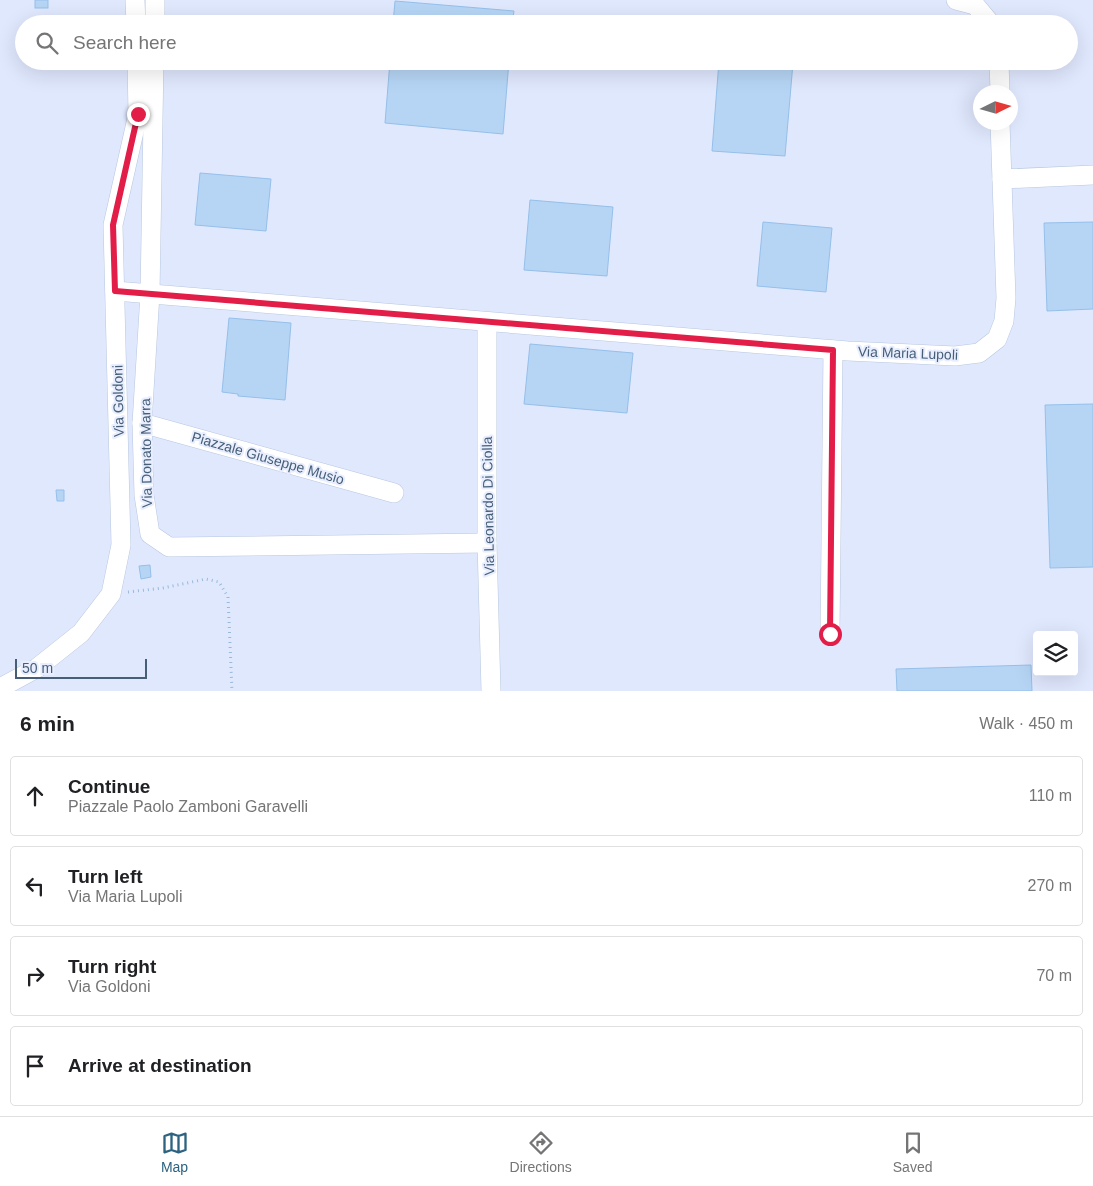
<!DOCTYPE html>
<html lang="en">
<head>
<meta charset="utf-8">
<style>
  :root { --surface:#fff; --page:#f2f2f2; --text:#202124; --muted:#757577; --line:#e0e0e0; --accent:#2d6380 }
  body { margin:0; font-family:Helvetica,sans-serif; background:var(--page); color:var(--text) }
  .controls { position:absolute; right:15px; bottom:15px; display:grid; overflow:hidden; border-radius:5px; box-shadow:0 5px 20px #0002 }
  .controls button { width:45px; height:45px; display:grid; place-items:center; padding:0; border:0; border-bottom:1px solid var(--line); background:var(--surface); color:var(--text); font:25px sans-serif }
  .compass { position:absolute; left:973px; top:85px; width:45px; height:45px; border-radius:50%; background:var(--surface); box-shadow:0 5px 20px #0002; rotate:85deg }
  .scale { position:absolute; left:15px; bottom:12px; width:132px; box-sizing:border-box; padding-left:5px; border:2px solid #465f77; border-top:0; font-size:14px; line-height:18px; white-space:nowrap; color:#465f77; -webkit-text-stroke:4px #e8eeff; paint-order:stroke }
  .stop { position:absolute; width:15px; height:15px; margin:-11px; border:4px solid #e11d48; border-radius:50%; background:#fff }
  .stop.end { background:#e11d48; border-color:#fff; box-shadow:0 1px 5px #0008 }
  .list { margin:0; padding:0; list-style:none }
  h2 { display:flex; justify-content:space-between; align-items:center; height:65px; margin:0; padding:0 20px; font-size:21px }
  h2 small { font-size:16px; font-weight:400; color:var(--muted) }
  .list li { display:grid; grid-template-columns:32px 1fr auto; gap:15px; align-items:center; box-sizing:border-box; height:80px; margin:0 10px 10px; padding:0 10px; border:1px solid var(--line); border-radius:5px }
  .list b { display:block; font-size:19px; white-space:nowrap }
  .list p { margin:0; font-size:16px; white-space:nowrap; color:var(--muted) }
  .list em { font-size:16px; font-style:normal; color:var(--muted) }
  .icon { flex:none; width:28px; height:28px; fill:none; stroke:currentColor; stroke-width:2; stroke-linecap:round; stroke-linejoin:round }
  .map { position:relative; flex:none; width:1093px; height:691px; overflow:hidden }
  .search { position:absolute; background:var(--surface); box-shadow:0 5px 20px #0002; left:15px; right:15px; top:15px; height:55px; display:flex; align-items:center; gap:12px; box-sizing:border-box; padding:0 18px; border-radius:28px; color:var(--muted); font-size:19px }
  .sheet { height:425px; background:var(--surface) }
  nav { display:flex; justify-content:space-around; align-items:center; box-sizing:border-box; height:70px; border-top:1px solid var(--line); background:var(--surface); font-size:14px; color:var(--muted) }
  nav a { display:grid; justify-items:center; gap:2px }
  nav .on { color:var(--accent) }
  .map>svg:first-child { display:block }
  .building { fill:#b6d5f5; stroke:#95bfe9 }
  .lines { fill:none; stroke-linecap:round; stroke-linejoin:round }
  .street-casing { stroke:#b7c7de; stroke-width:20 }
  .path { stroke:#99b9da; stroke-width:3; stroke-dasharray:1 4; stroke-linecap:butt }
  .street { stroke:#fff; stroke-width:19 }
  .route { stroke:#e11d48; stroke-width:6 }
  .labels { text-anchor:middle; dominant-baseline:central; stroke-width:4; stroke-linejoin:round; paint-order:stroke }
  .street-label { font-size:14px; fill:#465f77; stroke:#e8eeff }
</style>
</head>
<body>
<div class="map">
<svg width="1093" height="691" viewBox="0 0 1093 691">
  <rect width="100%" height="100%" fill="#e0e8fe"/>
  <g class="building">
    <rect x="35" y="0" width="13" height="8"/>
    <path d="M 395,1 L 514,11 L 512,24 L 393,24 Z"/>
    <path d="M 390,61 L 509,61 L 503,134 L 385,123 Z"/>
    <path d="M 719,61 L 766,61 L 793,63 L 785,156 L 712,151 Z"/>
    <path d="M 200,173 L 271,179 L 266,231 L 195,225 Z"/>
    <path d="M 530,200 L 613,207 L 607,276 L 524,270 Z"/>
    <path d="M 763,222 L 832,228 L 826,292 L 757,286 Z"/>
    <path d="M 1093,222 L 1093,309 L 1047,311 L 1044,223 Z"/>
    <path d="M 229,318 L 291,323 L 285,400 L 238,396 L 238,394 L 222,392 Z"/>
    <path d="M 530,344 L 633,353 L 627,413 L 524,404 Z"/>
    <path d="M 1093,404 L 1093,567 L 1050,568 L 1045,405 Z"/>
    <path d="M 56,490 L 64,490 L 64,501 L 57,501 Z"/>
    <path d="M 150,565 L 151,577 L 141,579 L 139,566 Z"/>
    <path d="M 1031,665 L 1032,691 L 897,691 L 896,669 Z"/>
  </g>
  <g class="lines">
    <defs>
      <g id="street">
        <path d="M 135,0 L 136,24"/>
        <path d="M 956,0 L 975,5 L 991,24"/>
        <path d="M 155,24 L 155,0"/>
        <path d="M 154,61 L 150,294 L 142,423 L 144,495 L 150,534 L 169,547 L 487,543"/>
        <path d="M 999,61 L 1000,92"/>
        <path d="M 1002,179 L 1093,175"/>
        <path d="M 115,291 L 848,351 L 955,356 L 979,353 L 997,339 L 1004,321 L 1006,298 L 1000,122"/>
        <path d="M 487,322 L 487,543 L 491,691"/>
        <path d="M 142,423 L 394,493"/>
        <path d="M 830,634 L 833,350"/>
        <path d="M 0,688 L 37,668 L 81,633 L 111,594 L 121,545 L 113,225 L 138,114 L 137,61"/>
      </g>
    </defs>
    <use href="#street" class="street-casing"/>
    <path class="path" d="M 128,592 L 163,588 L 206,579 L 219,582 L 228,597 L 232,691"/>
    <use href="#street" class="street"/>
  </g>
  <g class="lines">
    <path class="route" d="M 138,114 L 113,225 L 115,291 L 833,350 L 830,634"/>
  </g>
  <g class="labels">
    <g class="street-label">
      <text transform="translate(908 353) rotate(2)">Via Maria Lupoli</text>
      <text transform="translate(118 401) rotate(-91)">Via Goldoni</text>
      <text transform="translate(146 453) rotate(-91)">Via Donato Marra</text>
      <text transform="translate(268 458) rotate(16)">Piazzale Giuseppe Musio</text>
      <text transform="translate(488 506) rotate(-91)">Via Leonardo Di Ciolla</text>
    </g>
  </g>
</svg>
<div class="controls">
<button><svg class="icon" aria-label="layers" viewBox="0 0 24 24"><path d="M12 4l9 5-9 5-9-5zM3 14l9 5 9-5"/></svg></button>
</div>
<svg class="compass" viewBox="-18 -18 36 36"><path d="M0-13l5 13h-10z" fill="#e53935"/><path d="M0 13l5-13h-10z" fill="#757577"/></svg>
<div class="scale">50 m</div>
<div class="stop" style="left:830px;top:634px"></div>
<div class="stop end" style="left:138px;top:114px"></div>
<div class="search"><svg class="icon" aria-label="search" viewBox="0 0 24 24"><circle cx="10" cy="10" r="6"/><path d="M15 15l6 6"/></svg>Search here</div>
</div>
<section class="sheet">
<h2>6 min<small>Walk · 450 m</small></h2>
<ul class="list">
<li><svg class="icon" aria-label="ahead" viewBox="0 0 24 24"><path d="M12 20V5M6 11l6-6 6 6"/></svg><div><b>Continue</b><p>Piazzale Paolo Zamboni Garavelli</p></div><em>110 m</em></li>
<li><svg class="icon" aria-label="left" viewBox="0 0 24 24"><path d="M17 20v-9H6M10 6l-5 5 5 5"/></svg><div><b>Turn left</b><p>Via Maria Lupoli</p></div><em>270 m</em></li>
<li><svg class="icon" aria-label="right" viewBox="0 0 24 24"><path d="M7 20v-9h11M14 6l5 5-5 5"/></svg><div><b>Turn right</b><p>Via Goldoni</p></div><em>70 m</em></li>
<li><svg class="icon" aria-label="arrive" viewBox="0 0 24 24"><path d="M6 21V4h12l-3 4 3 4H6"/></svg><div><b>Arrive at destination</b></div></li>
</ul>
</section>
<nav>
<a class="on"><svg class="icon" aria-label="map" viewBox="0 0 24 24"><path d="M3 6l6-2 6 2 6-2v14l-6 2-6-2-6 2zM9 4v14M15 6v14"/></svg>Map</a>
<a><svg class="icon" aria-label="directions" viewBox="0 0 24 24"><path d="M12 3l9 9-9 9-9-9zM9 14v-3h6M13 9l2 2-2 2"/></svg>Directions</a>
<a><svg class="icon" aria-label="saved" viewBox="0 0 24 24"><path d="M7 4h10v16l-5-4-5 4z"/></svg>Saved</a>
</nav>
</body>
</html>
